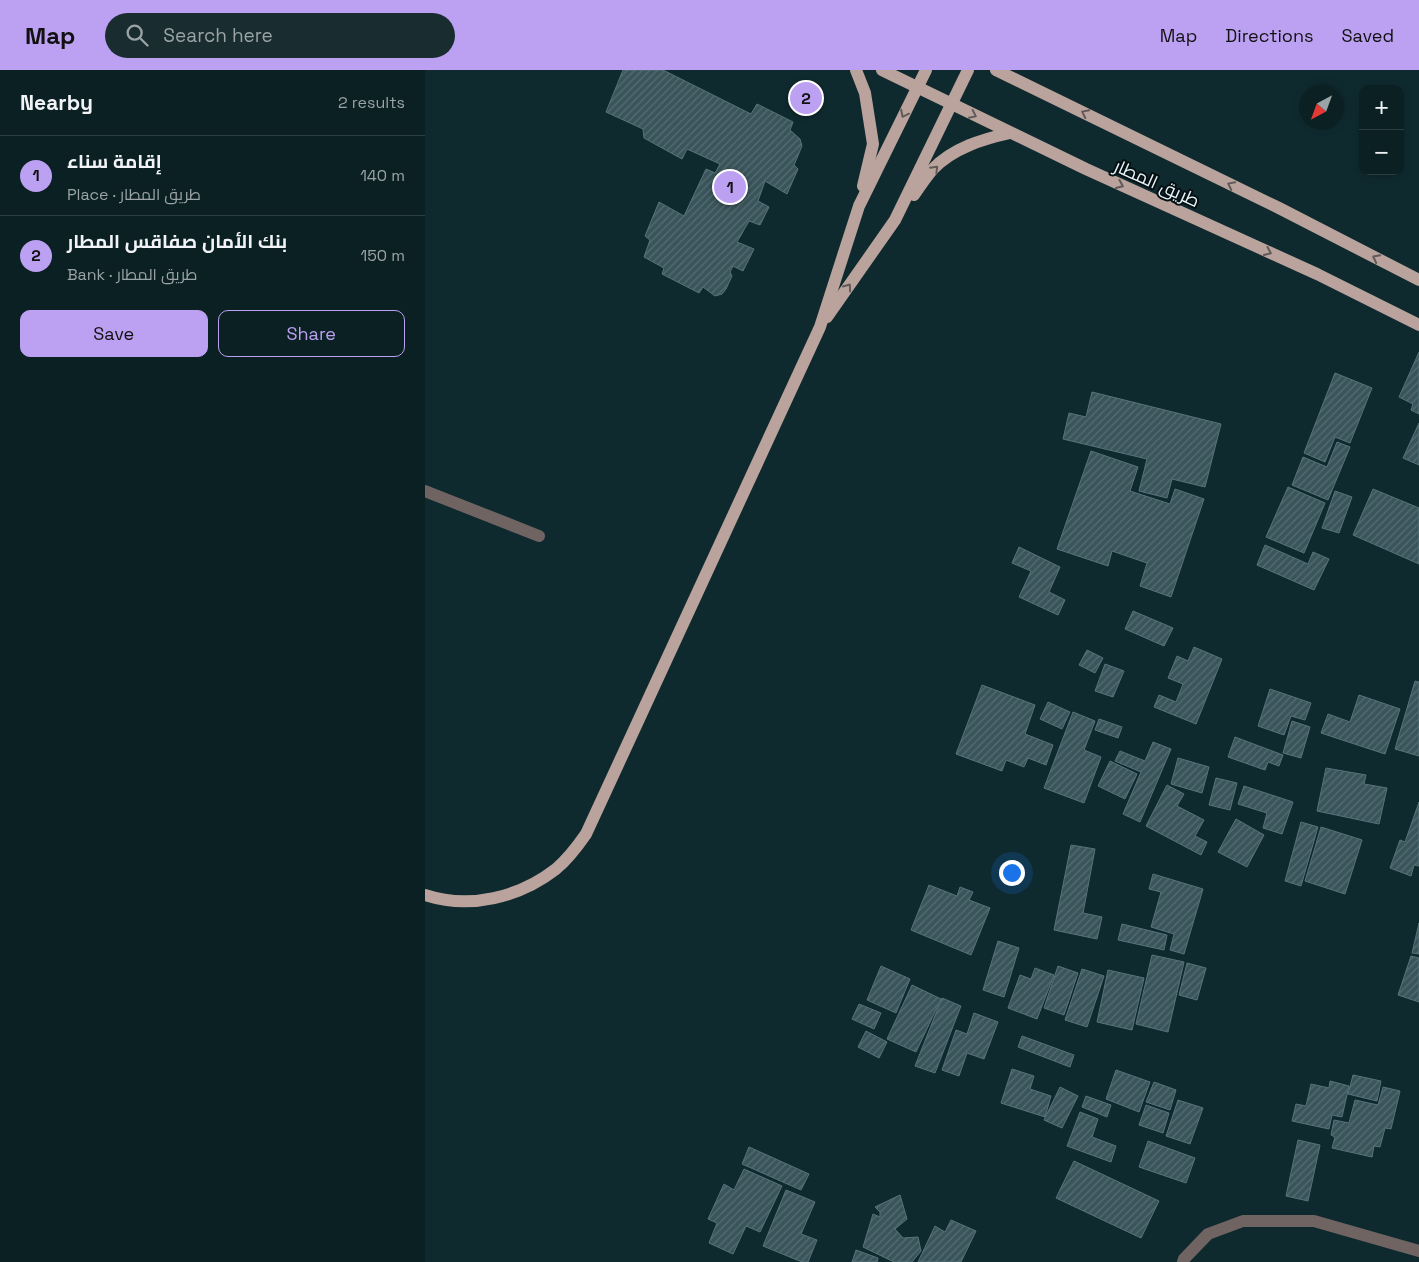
<!DOCTYPE html>
<html lang="en">
<head>
<meta charset="utf-8">
<style>
  :root { --surface:#0b2023; --page:#192d30; --text:#f1f3f6; --muted:#9aa3a6; --line:#2b3e41; --accent:#bca0f2 }
  body { margin:0; font-family:"Space Grotesk",Cairo,sans-serif; background:var(--page); color:var(--text) }
  .controls { position:absolute; right:15px; top:15px; display:grid; overflow:hidden; border-radius:10px; box-shadow:0 2px 8px #0003 }
  .controls button { width:45px; height:45px; display:grid; place-items:center; padding:0; border:0; border-bottom:1px solid var(--line); background:var(--surface); color:var(--text); font:25px sans-serif }
  .compass { position:absolute; left:874px; top:15px; width:45px; height:45px; border-radius:50%; background:var(--surface); box-shadow:0 2px 8px #0003; rotate:221deg }
  .you { position:absolute; left:586px; top:802px; width:18px; height:18px; margin:-12px; border:4px solid #fff; border-radius:50%; background:#1a73e8; box-shadow:0 0 0 8px #1a73e833 }
  .badge { display:grid; place-items:center; width:32px; height:32px; border-radius:50%; background:var(--accent); color:#111; font-size:16px; font-weight:700 }
  .pin { position:absolute; translate:-50% -50%; border:2px solid #fff; box-shadow:0 1px 5px #0006 }
  .list { margin:0; padding:0; list-style:none }
  h2 { display:flex; justify-content:space-between; align-items:center; height:65px; margin:0; padding:0 20px; font-size:21px }
  h2 small { font-size:16px; font-weight:400; color:var(--muted) }
  .list li { display:grid; grid-template-columns:32px 1fr auto; gap:15px; align-items:center; box-sizing:border-box; height:80px; padding:0 20px; border-top:1px solid var(--line) }
  .list b { display:block; font-size:19px; white-space:nowrap }
  .list p { margin:0; font-size:16px; white-space:nowrap; color:var(--muted) }
  .list em { font-size:16px; font-style:normal; color:var(--muted) }
  .actions { display:flex; gap:10px; padding:15px 20px }
  .actions a { flex:1; padding:11px 0; border:1px solid var(--accent); border-radius:10px; text-align:center; font-size:18px; color:var(--accent) }
  .actions .main { background:var(--accent); color:#111 }
  .icon { flex:none; width:28px; height:28px; fill:none; stroke:currentColor; stroke-width:2; stroke-linecap:round; stroke-linejoin:round }
  .map { position:relative; flex:none; width:994px; height:1192px; overflow:hidden }
  header { display:flex; align-items:center; gap:30px; box-sizing:border-box; height:70px; padding:0 25px; background:var(--accent); color:#111 }
  header strong { font-size:24px }
  nav { display:flex; gap:28px; margin-inline-start:auto; font-size:18px }
  .search { width:350px; height:45px; background:var(--page); display:flex; align-items:center; gap:12px; box-sizing:border-box; padding:0 18px; border-radius:28px; color:var(--muted); font-size:19px }
  main { display:flex }
  aside { flex:1; background:var(--surface) }
  .map>svg:first-child { display:block }
  .building { fill:url(#building-hatch); stroke:#57747a }
  .lines { fill:none; stroke-linecap:round; stroke-linejoin:round }
  .minor { stroke:#6f6461; stroke-width:12 }
  .major { stroke:#baa39c; stroke-width:12 }
  .oneway { stroke:#605a58 }
  .labels { text-anchor:middle; dominant-baseline:central; stroke-width:4; stroke-linejoin:round; paint-order:stroke }
  .street-label { font-size:18px; fill:#e6f5f9; stroke:#061013 }
</style>
</head>
<body>
<header>
<strong>Map</strong>
<div class="search"><svg class="icon" aria-label="search" viewBox="0 0 24 24"><circle cx="10" cy="10" r="6"/><path d="M15 15l6 6"/></svg>Search here</div>
<nav><a>Map</a><a>Directions</a><a>Saved</a></nav>
</header>
<main>
<aside>
<h2>Nearby<small>2 results</small></h2>
<ul class="list">
<li><span class="badge">1</span><div><b>إقامة سناء</b><p>Place · طريق المطار</p></div><em>140 m</em></li>
<li><span class="badge">2</span><div><b>بنك الأمان صفاقس المطار</b><p>Bank · طريق المطار</p></div><em>150 m</em></li>
</ul>
<div class="actions"><a class="main">Save</a><a>Share</a></div>
</aside>
<div class="map">
<svg width="994" height="1192" viewBox="0 0 994 1192">
  <defs>
    <pattern id="building-hatch" width="6" height="6" patternUnits="userSpaceOnUse" patternTransform="scale(1.25)"><rect width="6" height="6" fill="#39545a"/><path d="M-1 1l2-2M0 6l6-6M5 7l2-2" fill="none" stroke="#566d72"/></pattern>
  </defs>
  <rect width="100%" height="100%" fill="#0f2a2f"/>
  <g class="building">
    <path d="M 198,0 L 238,0 L 326,44 L 332,34 L 368,52 L 365,60 L 375,69 L 377,76 L 369,95 L 373,99 L 362,124 L 340,111 L 333,131 L 344,137 L 335,155 L 324,151 L 312,172 L 329,179 L 318,201 L 308,196 L 305,202 L 307,206 L 301,219 L 297,224 L 290,226 L 278,217 L 274,223 L 237,204 L 239,198 L 219,187 L 225,170 L 220,166 L 234,132 L 259,146 L 281,99 L 290,103 L 295,94 L 262,79 L 257,89 L 219,68 L 218,59 L 181,42 Z"/>
    <path d="M 994,282 L 994,344 L 986,340 L 988,334 L 974,327 Z"/>
    <path d="M 910,303 L 947,318 L 925,373 L 910,367 L 900,392 L 879,383 Z"/>
    <path d="M 667,322 L 796,354 L 780,417 L 747,409 L 742,428 L 714,421 L 722,389 L 638,369 L 644,343 L 661,347 Z"/>
    <path d="M 994,353 L 994,395 L 978,388 Z"/>
    <path d="M 912,372 L 925,377 L 903,430 L 867,415 L 878,387 L 902,397 Z"/>
    <path d="M 666,381 L 713,397 L 705,421 L 745,434 L 750,419 L 779,429 L 746,527 L 715,516 L 722,493 L 687,481 L 683,496 L 632,479 Z"/>
    <path d="M 863,417 L 900,433 L 879,483 L 841,467 Z"/>
    <path d="M 948,419 L 994,438 L 994,494 L 928,465 Z"/>
    <path d="M 910,421 L 927,427 L 914,463 L 897,458 Z"/>
    <path d="M 840,475 L 883,494 L 888,482 L 904,489 L 889,520 L 832,495 Z"/>
    <path d="M 594,477 L 635,497 L 624,522 L 640,530 L 633,545 L 594,527 L 606,501 L 587,493 Z"/>
    <path d="M 708,541 L 748,558 L 739,576 L 700,559 Z"/>
    <path d="M 769,577 L 797,589 L 771,654 L 729,637 L 734,625 L 751,632 L 758,614 L 743,608 L 752,586 L 763,591 Z"/>
    <path d="M 662,580 L 678,588 L 670,603 L 654,595 Z"/>
    <path d="M 680,594 L 699,601 L 688,627 L 670,621 Z"/>
    <path d="M 990,611 L 994,612 L 994,686 L 970,679 Z"/>
    <path d="M 557,615 L 610,635 L 600,664 L 628,675 L 621,695 L 603,688 L 599,697 L 581,690 L 577,701 L 531,684 Z"/>
    <path d="M 845,619 L 886,633 L 880,650 L 866,646 L 859,665 L 833,656 Z"/>
    <path d="M 934,625 L 975,639 L 960,684 L 896,663 L 903,644 L 925,652 Z"/>
    <path d="M 623,632 L 645,642 L 637,659 L 615,649 Z"/>
    <path d="M 648,642 L 670,651 L 659,680 L 676,687 L 659,733 L 619,718 Z"/>
    <path d="M 674,649 L 697,657 L 693,668 L 670,660 Z"/>
    <path d="M 867,651 L 885,657 L 876,688 L 858,683 Z"/>
    <path d="M 810,667 L 858,685 L 854,696 L 843,692 L 840,700 L 803,687 Z"/>
    <path d="M 728,672 L 746,679 L 715,752 L 698,744 L 716,702 L 690,691 L 695,681 L 720,691 Z"/>
    <path d="M 753,688 L 784,697 L 777,723 L 746,714 Z"/>
    <path d="M 685,691 L 712,704 L 700,729 L 673,716 Z"/>
    <path d="M 901,698 L 941,705 L 939,714 L 962,718 L 954,754 L 892,741 Z"/>
    <path d="M 791,708 L 812,713 L 805,740 L 784,735 Z"/>
    <path d="M 742,715 L 759,724 L 752,736 L 779,750 L 770,766 L 782,772 L 776,785 L 721,756 Z"/>
    <path d="M 819,716 L 868,732 L 857,764 L 838,758 L 842,743 L 813,734 Z"/>
    <path d="M 994,732 L 994,796 L 989,795 L 986,806 L 965,798 L 975,770 L 980,772 Z"/>
    <path d="M 811,749 L 839,765 L 822,797 L 793,782 Z"/>
    <path d="M 876,752 L 893,757 L 876,816 L 860,811 Z"/>
    <path d="M 896,757 L 937,770 L 920,824 L 880,811 Z"/>
    <path d="M 646,775 L 670,779 L 658,843 L 677,847 L 672,869 L 629,860 Z"/>
    <path d="M 728,804 L 778,819 L 759,884 L 745,880 L 749,864 L 726,857 L 736,822 L 724,819 Z"/>
    <path d="M 504,815 L 532,826 L 535,817 L 548,822 L 544,830 L 565,838 L 546,885 L 486,860 Z"/>
    <path d="M 994,853 L 994,884 L 987,883 Z"/>
    <path d="M 697,854 L 742,865 L 739,880 L 693,870 Z"/>
    <path d="M 573,871 L 594,878 L 579,927 L 558,920 Z"/>
    <path d="M 727,885 L 759,892 L 743,962 L 711,954 Z"/>
    <path d="M 986,886 L 994,888 L 994,932 L 973,925 Z"/>
    <path d="M 762,893 L 781,898 L 772,930 L 754,925 Z"/>
    <path d="M 456,896 L 485,909 L 471,943 L 442,930 Z"/>
    <path d="M 633,896 L 653,903 L 639,945 L 619,938 Z"/>
    <path d="M 610,898 L 629,905 L 612,949 L 583,938 L 595,905 L 606,909 Z"/>
    <path d="M 657,899 L 679,906 L 662,957 L 640,950 Z"/>
    <path d="M 683,900 L 719,908 L 707,960 L 672,952 Z"/>
    <path d="M 487,915 L 516,929 L 491,982 L 462,969 Z"/>
    <path d="M 517,928 L 536,936 L 510,1003 L 490,996 Z"/>
    <path d="M 434,934 L 456,943 L 449,959 L 427,949 Z"/>
    <path d="M 549,943 L 573,952 L 559,989 L 542,983 L 534,1006 L 517,1000 L 531,960 L 542,964 Z"/>
    <path d="M 441,961 L 462,972 L 454,988 L 433,977 Z"/>
    <path d="M 597,966 L 649,985 L 645,997 L 593,977 Z"/>
    <path d="M 587,999 L 609,1006 L 605,1019 L 626,1026 L 620,1047 L 576,1033 Z"/>
    <path d="M 691,1000 L 725,1012 L 714,1042 L 681,1029 Z"/>
    <path d="M 928,1005 L 956,1011 L 952,1031 L 923,1024 Z"/>
    <path d="M 905,1011 L 924,1016 L 917,1047 L 907,1045 L 904,1059 L 867,1051 L 871,1034 L 881,1036 L 886,1014 L 904,1018 Z"/>
    <path d="M 729,1012 L 751,1020 L 745,1040 L 721,1032 Z"/>
    <path d="M 635,1017 L 653,1026 L 637,1058 L 619,1050 Z"/>
    <path d="M 958,1017 L 975,1021 L 966,1059 L 960,1058 L 955,1077 L 949,1076 L 947,1087 L 907,1078 L 910,1067 L 906,1065 L 909,1050 L 924,1053 L 930,1030 L 953,1035 Z"/>
    <path d="M 661,1026 L 686,1035 L 682,1047 L 657,1037 Z"/>
    <path d="M 753,1030 L 778,1038 L 765,1074 L 741,1066 Z"/>
    <path d="M 721,1035 L 744,1043 L 738,1063 L 714,1055 Z"/>
    <path d="M 655,1042 L 673,1049 L 667,1067 L 691,1076 L 686,1092 L 642,1076 Z"/>
    <path d="M 873,1070 L 895,1075 L 883,1131 L 861,1126 Z"/>
    <path d="M 723,1071 L 770,1088 L 761,1113 L 714,1097 Z"/>
    <path d="M 324,1077 L 384,1104 L 376,1120 L 317,1094 Z"/>
    <path d="M 649,1091 L 734,1131 L 716,1168 L 631,1128 Z"/>
    <path d="M 319,1099 L 357,1116 L 335,1162 L 321,1156 L 308,1184 L 284,1173 L 292,1153 L 283,1149 L 299,1114 L 309,1120 Z"/>
    <path d="M 361,1120 L 390,1132 L 376,1164 L 392,1170 L 383,1192 L 377,1192 L 338,1176 Z"/>
    <path d="M 475,1125 L 482,1149 L 470,1159 L 478,1168 L 493,1167 L 496,1181 L 487,1192 L 469,1192 L 438,1177 L 448,1144 L 455,1147 L 455,1142 L 450,1137 Z"/>
    <path d="M 526,1150 L 551,1161 L 536,1192 L 493,1192 L 510,1156 L 520,1162 Z"/>
    <path d="M 431,1180 L 453,1188 L 452,1192 L 427,1192 Z"/>
  </g>
  <g class="lines">
    <g class="minor">
      <path d="M 0,421 L 114,466"/>
      <path d="M 758,1192 L 759,1189 L 783,1164 L 818,1151 L 889,1151 L 994,1181"/>
    </g>
    <g class="major">
      <path d="M 431,0 L 440,23 L 448,74 L 438,116"/>
      <path d="M 457,0 L 661,99 L 892,204 L 994,255"/>
      <path d="M 571,0 L 854,138 L 994,210"/>
      <path d="M 489,125 C 495,116 501,107 508,99 C 528,78 558,69 585,63"/>
      <path d="M 402,247 L 470,150 L 543,0"/>
      <path d="M 0,825 C 45,840 95,827 131,799 C 143,789 152,777 161,764 L 395,257 L 434,136 L 501,0"/>
    </g>
  </g>
  <defs><path id="oneway-chevron" d="M-2-3.5L2.5 0L-2 3.5" fill="none" stroke-width="1.6" stroke-linecap="round" stroke-linejoin="round" transform="scale(1.25)"/></defs>
  <g class="oneway">
    <use href="#oneway-chevron" transform="translate(660 43) rotate(-154)"/>
    <use href="#oneway-chevron" transform="translate(479 44) rotate(116)"/>
    <use href="#oneway-chevron" transform="translate(548 45) rotate(26)"/>
    <use href="#oneway-chevron" transform="translate(510 99) rotate(-45)"/>
    <use href="#oneway-chevron" transform="translate(695 115) rotate(24)"/>
    <use href="#oneway-chevron" transform="translate(806 115) rotate(-154)"/>
    <use href="#oneway-chevron" transform="translate(843 182) rotate(24)"/>
    <use href="#oneway-chevron" transform="translate(951 188) rotate(-153)"/>
    <use href="#oneway-chevron" transform="translate(423 217) rotate(-55)"/>
  </g>
  <g class="labels">
    <g class="street-label">
      <text transform="translate(732 113) rotate(24)">طريق المطار</text>
    </g>
  </g>
</svg>
<div class="controls">
<button>+</button>
<button>−</button>
</div>
<svg class="compass" viewBox="-18 -18 36 36"><path d="M0-13l5 13h-10z" fill="#e53935"/><path d="M0 13l5-13h-10z" fill="#9aa3a6"/></svg>
<div class="you"></div>
<div class="pin badge" style="left:305px;top:117px">1</div>
<div class="pin badge" style="left:381px;top:28px">2</div>
</div>
</main>
</body>
</html>
